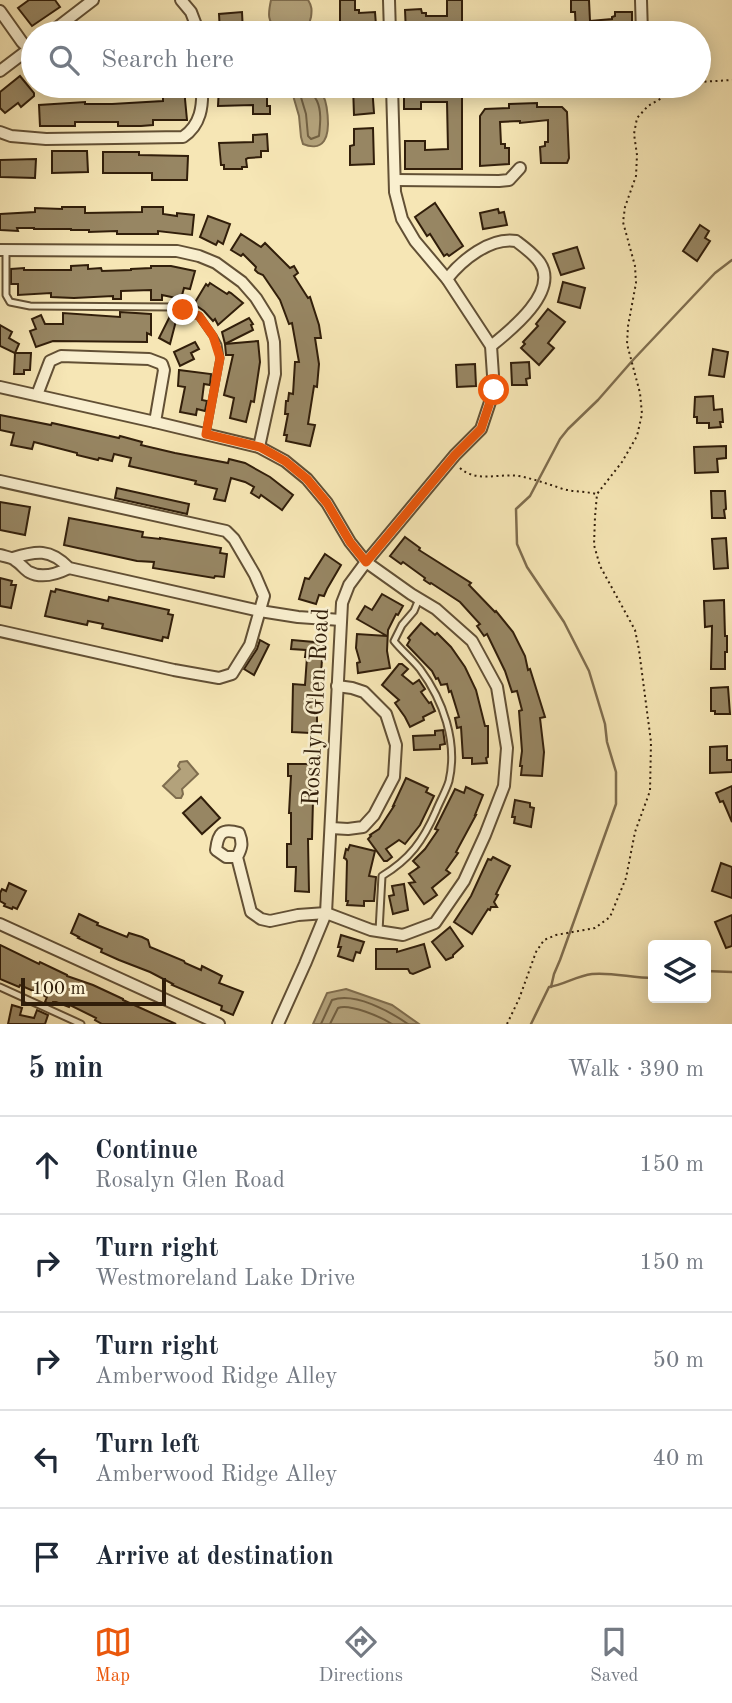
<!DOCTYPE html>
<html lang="en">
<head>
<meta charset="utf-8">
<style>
  :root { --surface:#fff; --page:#f6f6f7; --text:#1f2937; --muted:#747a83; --line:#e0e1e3; --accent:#ea580c }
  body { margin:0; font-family:"Old Standard TT",serif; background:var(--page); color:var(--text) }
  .controls { position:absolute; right:21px; bottom:21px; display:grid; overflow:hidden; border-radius:7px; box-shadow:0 4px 18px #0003 }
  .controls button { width:63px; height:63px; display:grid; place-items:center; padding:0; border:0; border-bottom:2px solid var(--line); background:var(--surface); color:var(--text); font:35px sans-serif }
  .scale { position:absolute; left:21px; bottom:18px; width:145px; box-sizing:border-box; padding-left:7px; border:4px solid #311e0a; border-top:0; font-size:19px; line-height:24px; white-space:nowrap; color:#311e0a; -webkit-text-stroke:5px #f9efcf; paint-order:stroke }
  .stop { position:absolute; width:21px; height:21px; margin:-16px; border:5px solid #ea580c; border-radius:50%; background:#fff }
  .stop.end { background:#ea580c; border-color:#fff; box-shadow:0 2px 7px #0008 }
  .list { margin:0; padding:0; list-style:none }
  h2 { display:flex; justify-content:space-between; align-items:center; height:91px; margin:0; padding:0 28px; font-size:30px }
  h2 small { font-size:23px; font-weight:400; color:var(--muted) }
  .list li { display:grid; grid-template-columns:46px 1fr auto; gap:21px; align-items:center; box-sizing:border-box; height:98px; padding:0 28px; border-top:2px solid var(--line) }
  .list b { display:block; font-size:26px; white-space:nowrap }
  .list p { margin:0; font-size:23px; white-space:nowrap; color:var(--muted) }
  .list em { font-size:23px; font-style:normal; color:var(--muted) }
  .icon { flex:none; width:38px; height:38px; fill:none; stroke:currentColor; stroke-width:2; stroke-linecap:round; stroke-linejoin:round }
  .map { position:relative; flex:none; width:732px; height:1024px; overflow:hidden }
  .search { position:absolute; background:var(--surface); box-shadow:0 4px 18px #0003; left:21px; right:21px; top:21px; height:77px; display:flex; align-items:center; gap:18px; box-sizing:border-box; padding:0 24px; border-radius:38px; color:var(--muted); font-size:26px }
  .sheet { height:581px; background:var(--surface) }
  nav { display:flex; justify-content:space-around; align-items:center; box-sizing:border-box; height:98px; border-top:2px solid var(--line); background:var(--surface); font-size:19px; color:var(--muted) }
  nav a { display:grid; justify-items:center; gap:4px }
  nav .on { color:var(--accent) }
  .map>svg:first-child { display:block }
  .water { fill:#b3a27b; stroke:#7f6d4e; stroke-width:2 }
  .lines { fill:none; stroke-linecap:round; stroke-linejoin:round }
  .shore { stroke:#726042; stroke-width:2 }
  .stream { stroke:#7f6d4e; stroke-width:2.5 }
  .building { fill:#978663; stroke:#311e0a; stroke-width:2 }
  .lane-casing { stroke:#625035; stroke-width:9 }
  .street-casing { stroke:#625035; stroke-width:14 }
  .path { stroke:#311e0a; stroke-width:2; stroke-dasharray:2 3.5; stroke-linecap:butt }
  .lane { stroke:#f9efcf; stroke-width:5 }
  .street { stroke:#f9efcf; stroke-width:10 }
  .route { stroke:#ea580c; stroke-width:9 }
  .labels { text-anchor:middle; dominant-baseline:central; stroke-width:5; stroke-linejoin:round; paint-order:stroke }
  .street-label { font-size:24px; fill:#311e0a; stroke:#f9efcf }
</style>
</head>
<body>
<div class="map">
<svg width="732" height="1024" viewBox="0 0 732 1024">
  <rect width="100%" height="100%" fill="#f6e6b5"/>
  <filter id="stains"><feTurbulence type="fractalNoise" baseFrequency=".00286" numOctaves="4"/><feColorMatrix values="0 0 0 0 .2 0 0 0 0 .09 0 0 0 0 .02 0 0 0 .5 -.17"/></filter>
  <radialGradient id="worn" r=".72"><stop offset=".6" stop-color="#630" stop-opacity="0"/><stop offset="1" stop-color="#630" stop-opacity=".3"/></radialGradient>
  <g class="water">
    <path d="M 271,0 L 308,0 C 312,6 312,10 311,17 C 308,35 292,35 278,32 C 267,21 268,14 271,0 Z"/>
    <path d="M 309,86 C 313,88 317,88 320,91 C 328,99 331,131 324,141 C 319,148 310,147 303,144 L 301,137 L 299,116 L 292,92 L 294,89 L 299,87 Z"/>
    <path d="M 187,761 L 198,774 L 182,789 L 183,794 L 181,798 L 176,798 L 163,786 L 180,769 L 178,766 L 180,762 Z"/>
    <path d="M 346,989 L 392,1005 L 419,1024 L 313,1024 L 327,993 Z"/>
  </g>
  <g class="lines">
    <g class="shore">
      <path d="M 301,86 L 300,94 L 306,114 L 308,136 L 311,139 L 319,136 C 320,125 322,112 317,101 C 314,95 310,93 309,86"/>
      <path d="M 321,1024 L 332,1000 C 355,992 389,1011 408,1024"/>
      <path d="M 330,1024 L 338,1008 C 349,1003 381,1017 392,1024"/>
    </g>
    <g class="stream">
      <path d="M 706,971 L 732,972"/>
      <path d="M 551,987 L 554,974 L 560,960 L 616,804 L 616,772 L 607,742 L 605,724 L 589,671 L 564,622 L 527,567 L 517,544 L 516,509 L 530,496 L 560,439 L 568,429 L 598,400 L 633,360 L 715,273 L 732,260"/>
      <path d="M 531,1024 L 549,987 C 564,985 576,976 592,974 C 612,972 632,978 653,978"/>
    </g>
  </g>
  <g class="building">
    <path d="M 29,0 L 55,0 L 60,7 L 32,26 L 18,8 Z"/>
    <path d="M 340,0 L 355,0 L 355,10 L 359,10 L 359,13 L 375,12 L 376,25 L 360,25 L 360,29 L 346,29 L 346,26 L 340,26 Z"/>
    <path d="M 447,0 L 462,0 L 462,33 L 406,33 L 405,10 L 421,9 L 422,13 L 426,13 L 426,16 L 447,16 Z"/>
    <path d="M 571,0 L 589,0 L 590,21 L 612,19 L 612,17 L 615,16 L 615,12 L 632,12 L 632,33 L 576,33 L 575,12 L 571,12 Z"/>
    <path d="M 242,12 L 243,33 L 220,33 L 219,14 Z"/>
    <path d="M 20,76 L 34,93 L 34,96 L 21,107 L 18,103 L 5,113 L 0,108 L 0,92 Z"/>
    <path d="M 163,86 L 186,87 L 185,99 L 187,120 L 153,120 L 153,125 L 141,126 L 118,126 L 118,122 L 75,122 L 75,126 L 40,126 L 39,105 L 85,102 L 85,104 L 112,104 L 163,101 Z"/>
    <path d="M 219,86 L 260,88 L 261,94 L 267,94 L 267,106 L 270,106 L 270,114 L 253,114 L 253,105 L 218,106 Z"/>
    <path d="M 353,86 L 372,86 L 374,113 L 354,115 Z"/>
    <path d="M 404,86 L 462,86 L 462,169 L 405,169 L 405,141 L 425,141 L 425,150 L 448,149 L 447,102 L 421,102 L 421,109 L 404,109 Z"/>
    <path d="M 537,103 L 537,107 L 562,107 L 567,112 L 569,158 L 567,163 L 541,163 L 540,147 L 545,146 L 545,142 L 548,142 L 548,120 L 520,123 L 520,121 L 500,122 L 501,144 L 505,144 L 505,148 L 509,148 L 509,164 L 480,166 L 480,116 L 485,109 L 509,108 L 509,104 Z"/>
    <path d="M 373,128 L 374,164 L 350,165 L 350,146 L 354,145 L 354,129 Z"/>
    <path d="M 267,134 L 268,151 L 261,151 L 261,157 L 248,158 L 246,159 L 247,167 L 242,167 L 242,169 L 224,169 L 224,165 L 221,165 L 219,143 L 253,142 L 253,135 Z"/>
    <path d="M 52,151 L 87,151 L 88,172 L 52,173 Z"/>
    <path d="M 103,152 L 139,152 L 139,155 L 188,156 L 187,180 L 152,180 L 152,173 L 103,173 Z"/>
    <path d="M 36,159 L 35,178 L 0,177 L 0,160 Z"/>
    <path d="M 435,203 L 463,246 L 449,256 L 447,254 L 444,256 L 430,234 L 427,236 L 415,217 Z"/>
    <path d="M 62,207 L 85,207 L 85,213 L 142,212 L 142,207 L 163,207 L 163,214 L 177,216 L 177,213 L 194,215 L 192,235 L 158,231 L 158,234 L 117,234 L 117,231 L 89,232 L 89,230 L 71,230 L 71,229 L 34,229 L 34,228 L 17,228 L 18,231 L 0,230 L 0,214 L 35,212 L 35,208 L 62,209 Z"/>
    <path d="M 498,209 L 499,213 L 504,212 L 507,225 L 483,229 L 480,213 Z"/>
    <path d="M 208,216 L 230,224 L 223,244 L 218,241 L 216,245 L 200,237 Z"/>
    <path d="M 700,225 L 709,231 L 705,238 L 710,241 L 697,261 L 683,251 Z"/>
    <path d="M 241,234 L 261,247 L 265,243 L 290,268 L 294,266 L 298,273 L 294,276 L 308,298 L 310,297 L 319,325 L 321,338 L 315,338 L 319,364 L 317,387 L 314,386 L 308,424 L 315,425 L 310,446 L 286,441 L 287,435 L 284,435 L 288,414 L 285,414 L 286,401 L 288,401 L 289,393 L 293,394 L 295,362 L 299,362 L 292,323 L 289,324 L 280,300 L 263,275 L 258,273 L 255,270 L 256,267 L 243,254 L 241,256 L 231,250 Z"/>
    <path d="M 577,247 L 584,268 L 561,275 L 553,254 Z"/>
    <path d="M 88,265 L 88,269 L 101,268 L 102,271 L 131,270 L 131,269 L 151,268 L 151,266 L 171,266 L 195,271 L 190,289 L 184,288 L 181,299 L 162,295 L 162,300 L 151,300 L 151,290 L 121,291 L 121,299 L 113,299 L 113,296 L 74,298 L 51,297 L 51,293 L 18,295 L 18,284 L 11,284 L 11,269 L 24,268 L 24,270 L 71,270 L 71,266 Z"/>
    <path d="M 563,282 L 585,288 L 580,308 L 558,302 Z"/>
    <path d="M 210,283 L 227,294 L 229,292 L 231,293 L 243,303 L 218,325 L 215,319 L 213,321 L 204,311 L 194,304 L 206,284 L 208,286 Z"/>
    <path d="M 548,309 L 565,322 L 548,343 L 554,348 L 539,365 L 521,348 L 525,344 L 523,342 L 538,326 L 536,324 Z"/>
    <path d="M 120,312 L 151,314 L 151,335 L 147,333 L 147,342 L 53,341 L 36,347 L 30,331 L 36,329 L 32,319 L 41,315 L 45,324 L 63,324 L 63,313 L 120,317 Z"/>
    <path d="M 171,314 L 177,317 L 170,344 L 159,338 Z"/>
    <path d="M 249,318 L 253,324 L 251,325 L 253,330 L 225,344 L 222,332 Z"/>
    <path d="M 0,325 L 12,332 L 9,338 L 19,344 L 15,353 L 31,353 L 30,370 L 24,370 L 24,374 L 14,374 L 15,353 L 0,346 Z"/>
    <path d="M 258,341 L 260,362 L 254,402 L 251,401 L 246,422 L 230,418 L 234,398 L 224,395 L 233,355 L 226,355 L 225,344 Z"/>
    <path d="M 195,342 L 199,349 L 191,353 L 194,359 L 180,366 L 174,352 Z"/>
    <path d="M 713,349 L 728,352 L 724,377 L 709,375 Z"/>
    <path d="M 529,362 L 530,378 L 526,379 L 527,385 L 512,385 L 511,363 Z"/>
    <path d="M 475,364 L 476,386 L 457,387 L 456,365 Z"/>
    <path d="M 179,370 L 211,374 L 210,385 L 204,384 L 202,400 L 207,401 L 205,411 L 197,409 L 196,415 L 180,412 L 185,387 L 178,386 Z"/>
    <path d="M 713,396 L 714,410 L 722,409 L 723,422 L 720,422 L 721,427 L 709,428 L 709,423 L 697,423 L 697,417 L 694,417 L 695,397 Z"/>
    <path d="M 0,415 L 51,425 L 52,423 L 119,438 L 120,436 L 142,442 L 141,445 L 175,453 L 228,463 L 229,459 L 245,463 L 270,477 L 293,495 L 282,510 L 261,495 L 259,498 L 251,493 L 254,487 L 245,482 L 231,478 L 225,501 L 214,499 L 217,489 L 195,484 L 196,481 L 129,466 L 131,458 L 114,454 L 112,461 L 99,458 L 98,460 L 77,455 L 77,453 L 34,442 L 32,449 L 11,445 L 14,433 L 0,430 Z"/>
    <path d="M 726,446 L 726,458 L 717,459 L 718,472 L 695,473 L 694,447 Z"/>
    <path d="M 117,488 L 189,504 L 187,514 L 115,498 Z"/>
    <path d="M 711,491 L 725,491 L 726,509 L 724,510 L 725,518 L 712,518 Z"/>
    <path d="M 0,502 L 30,507 L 25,535 L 0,530 Z"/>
    <path d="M 69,518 L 143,532 L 142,537 L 160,539 L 160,538 L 221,548 L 220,553 L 227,554 L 224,577 L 215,576 L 214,578 L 153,568 L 154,562 L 137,561 L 64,545 Z"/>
    <path d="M 405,537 L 420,548 L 419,550 L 471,583 L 469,585 L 495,612 L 496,611 L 513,632 L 525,656 L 528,670 L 530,669 L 545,717 L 540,718 L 544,752 L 542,776 L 521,775 L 522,766 L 520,766 L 522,751 L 519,711 L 522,710 L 517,691 L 512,692 L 505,671 L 487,634 L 484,636 L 477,626 L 480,624 L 460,602 L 431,583 L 430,584 L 424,580 L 425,578 L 403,562 L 401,564 L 390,556 Z"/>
    <path d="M 726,538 L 728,568 L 714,569 L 712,539 Z"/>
    <path d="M 325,554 L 341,565 L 327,589 L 324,596 L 319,595 L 316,604 L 299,599 L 305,578 L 309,579 Z"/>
    <path d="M 0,578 L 12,581 L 11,585 L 16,585 L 11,608 L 0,606 Z"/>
    <path d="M 56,589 L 108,601 L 109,597 L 169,610 L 168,614 L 173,615 L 168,638 L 163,637 L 162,641 L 102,628 L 103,624 L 88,621 L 87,625 L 45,616 L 51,591 L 55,592 Z"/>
    <path d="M 382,594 L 403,606 L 398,615 L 396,614 L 388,630 L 387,651 L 390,668 L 358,673 L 357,663 L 360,662 L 356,648 L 357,634 L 387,636 L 357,619 L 365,606 L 372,610 Z"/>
    <path d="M 724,600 L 725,636 L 727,636 L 727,652 L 725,652 L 725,669 L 711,669 L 712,626 L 705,627 L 704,601 Z"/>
    <path d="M 421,623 L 435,635 L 437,633 L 451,647 L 465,667 L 476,690 L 485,726 L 488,726 L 488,757 L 486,758 L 487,763 L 472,764 L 472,758 L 463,758 L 461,727 L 457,728 L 455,718 L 459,717 L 451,691 L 449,692 L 447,684 L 441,685 L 438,678 L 436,679 L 432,671 L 407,645 L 410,640 L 408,638 Z"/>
    <path d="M 260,640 L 269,645 L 254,675 L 244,669 L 257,649 Z"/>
    <path d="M 292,640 L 325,643 L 324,659 L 322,659 L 321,675 L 323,675 L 322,684 L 314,683 L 313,699 L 316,699 L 315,712 L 317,712 L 317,724 L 311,724 L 310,733 L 292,732 L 293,684 L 305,685 L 307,657 L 305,657 L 306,650 L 291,649 Z"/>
    <path d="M 399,664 L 402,664 L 408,669 L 402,675 L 413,684 L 419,680 L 425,689 L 421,692 L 429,703 L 431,702 L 435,711 L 423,717 L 424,720 L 410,727 L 405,717 L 395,703 L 399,700 L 382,685 Z"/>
    <path d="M 728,687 L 730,714 L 715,714 L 715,711 L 711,711 L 711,688 Z"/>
    <path d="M 443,730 L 445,744 L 440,745 L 440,749 L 414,750 L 413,736 L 435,735 L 435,731 Z"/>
    <path d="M 727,746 L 727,760 L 732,760 L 732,772 L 710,773 L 710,747 Z"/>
    <path d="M 288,764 L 309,764 L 310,791 L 317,791 L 317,800 L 313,800 L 312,839 L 308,839 L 309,892 L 295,891 L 296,867 L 287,867 L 287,844 L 291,844 L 291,813 L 289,813 L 291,776 L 288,776 Z"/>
    <path d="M 406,778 L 428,788 L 426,792 L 434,796 L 420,825 L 405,844 L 399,840 L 386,849 L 392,857 L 387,861 L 384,861 L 368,839 L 371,836 L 370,835 L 379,829 L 394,806 L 393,806 Z"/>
    <path d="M 732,786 L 732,822 L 723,801 L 720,802 L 716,793 Z"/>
    <path d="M 466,787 L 483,795 L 475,815 L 476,815 L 456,852 L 458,853 L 446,870 L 450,873 L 432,888 L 437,895 L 424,904 L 409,883 L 415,882 L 409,874 L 419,867 L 413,861 L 425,849 L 438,830 L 435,829 L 455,789 L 464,793 Z"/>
    <path d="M 201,797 L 220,818 L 202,834 L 183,813 Z"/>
    <path d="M 515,800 L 530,803 L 530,807 L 534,808 L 531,827 L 514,823 L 515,817 L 512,817 Z"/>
    <path d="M 350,845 L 375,851 L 369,876 L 376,877 L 374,901 L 364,901 L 364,906 L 347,905 L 348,901 L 346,901 L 347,861 L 346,859 L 344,858 L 346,849 L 348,850 Z"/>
    <path d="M 493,857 L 510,866 L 496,894 L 498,895 L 494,902 L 497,907 L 491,907 L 490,910 L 488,909 L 472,934 L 454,922 L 471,896 L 488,859 L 491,860 Z"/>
    <path d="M 721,863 L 732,867 L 732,898 L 712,891 Z"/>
    <path d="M 9,883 L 26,891 L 17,909 L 13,907 L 12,909 L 4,906 L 5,904 L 0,901 L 0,893 L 2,889 L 6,891 Z"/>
    <path d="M 404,884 L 408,910 L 393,914 L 389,896 L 394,895 L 392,886 Z"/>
    <path d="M 79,914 L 98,923 L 97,925 L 127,937 L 129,933 L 142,937 L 148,940 L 150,947 L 184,961 L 185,963 L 201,970 L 202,966 L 222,976 L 219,983 L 243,992 L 233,1015 L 221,1010 L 222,1006 L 172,985 L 173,984 L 150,972 L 119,960 L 101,952 L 102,949 L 78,938 L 79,937 L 71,933 Z"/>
    <path d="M 732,915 L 732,946 L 726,948 L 715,922 Z"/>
    <path d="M 450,927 L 463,946 L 453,955 L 453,957 L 446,960 L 432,942 Z"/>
    <path d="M 341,935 L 364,942 L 360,953 L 356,952 L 353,961 L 338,956 L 341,947 L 338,947 Z"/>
    <path d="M 424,944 L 430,967 L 413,974 L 410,973 L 408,969 L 376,969 L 376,949 L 397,949 L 397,952 Z"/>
    <path d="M 0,945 L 39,964 L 40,962 L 67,975 L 67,976 L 93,985 L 123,999 L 123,1000 L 176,1024 L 102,1024 L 95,1020 L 96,1018 L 70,1005 L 69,1007 L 56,1002 L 53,1002 L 52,1005 L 45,1002 L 47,997 L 20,985 L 19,987 L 0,979 Z"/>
    <path d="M 12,1005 L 22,1008 L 20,1015 L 34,1018 L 37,1010 L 48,1015 L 45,1024 L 8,1024 Z"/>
  </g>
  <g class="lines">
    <defs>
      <g id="lane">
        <path d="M 6,250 L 6,295 L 10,302 L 30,306 L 173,307 L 199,316 L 213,336 L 218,345 L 220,358 L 206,434"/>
        <path d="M 379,931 L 382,876 C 410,859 423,841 436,811 C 440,801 446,791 449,781 C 458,742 443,700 420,669 C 412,659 402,651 394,641 L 402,625 L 414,611 L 419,599"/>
        <path d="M 0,987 L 81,1024"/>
      </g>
      <g id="street">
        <path d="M 181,0 L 191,12 L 199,33"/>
        <path d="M 389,0 L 390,33"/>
        <path d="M 641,0 L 642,33"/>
        <path d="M 0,11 L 22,42 L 33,53"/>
        <path d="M 50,33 L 93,0"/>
        <path d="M 0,71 L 33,46"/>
        <path d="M 0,132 L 11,136 L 46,139 L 183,137 C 201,125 203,106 202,86"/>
        <path d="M 395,180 L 499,181 L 509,180 L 520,168"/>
        <path d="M 0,250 L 177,251 L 199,256 L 216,263 L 242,282 L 256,298 L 269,319 L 274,342 L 275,374 L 259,447"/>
        <path d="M 447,279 C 462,260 490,237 516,241 C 524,247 535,255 540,263 C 559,292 511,330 491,346"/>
        <path d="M 0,387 L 155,422 L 259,447 L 285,461 L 307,479 L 327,503 L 350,542 L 366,562 L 411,594 L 436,609 L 472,641 L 497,687 L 507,748 L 504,786 L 485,835 L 464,881 L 435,923 L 403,935 L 371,930 L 326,913 L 298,915 L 270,921 L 261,919 L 251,912 L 237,857 C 242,848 243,843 239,833 C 222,828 218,833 216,850 L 226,857 L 237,857"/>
        <path d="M 37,395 L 50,361 L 61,356 L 149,359 L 162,364 L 164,370 L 155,422"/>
        <path d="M 0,481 L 226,531 L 234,539 L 255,575 L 264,596 L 250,645 L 232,674 L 219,678 L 174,670 L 0,631"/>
        <path d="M 0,555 C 6,557 12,557 16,561 C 21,564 25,570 29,572 C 42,579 57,574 69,568"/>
        <path d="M 13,558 C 36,551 50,548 69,568 L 260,611 L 298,617 L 341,620"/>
        <path d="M 331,828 L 348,829 L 363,827 L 374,815 L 394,777 L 396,745 L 386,714 L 364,692 L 352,688 L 337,686"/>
        <path d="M 0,924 L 219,1024"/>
        <path d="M 278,1024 L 305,964 L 326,913 L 342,603 L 349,585 L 366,562 L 455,455 L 481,429 L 494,390 L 491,346 L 447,279 L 415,241 L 402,219 L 395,192 L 392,86"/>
      </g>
    </defs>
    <use href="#lane" class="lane-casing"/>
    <use href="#street" class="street-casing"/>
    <g class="path">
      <path d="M 699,82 L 732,80"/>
      <path d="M 662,86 L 668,93"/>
      <path d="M 460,468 C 476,483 499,473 519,476 C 534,479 548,484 563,489 C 574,492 585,491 596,494"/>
      <path d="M 507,1024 L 519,999 L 536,952 L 544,940 L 556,935 L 595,928 L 610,917 L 626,878 L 635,832 L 650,791 L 651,742 L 639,650 L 635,630 L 600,566 L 594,545 L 595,517 L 597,494 L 622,462 L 637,436 L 642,414 L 640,393 L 627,344 L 628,326 L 636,283 L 635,266 L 623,222 L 625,207 L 636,176 L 637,155 L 634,134 L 637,118 L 648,106 L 669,94 L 690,86"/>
    </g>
    <use href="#lane" class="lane"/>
    <use href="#street" class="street"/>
  </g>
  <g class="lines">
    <path class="route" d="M 183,310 L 199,316 L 213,336 L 220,358 L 206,434 L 260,447 L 285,461 L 307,479 L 327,503 L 350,542 L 366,562 L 455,455 L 481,429 L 494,390"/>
  </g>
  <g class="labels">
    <g class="street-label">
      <text transform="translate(317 707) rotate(-87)">Rosalyn Glen Road</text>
    </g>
  </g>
  <rect width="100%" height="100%" filter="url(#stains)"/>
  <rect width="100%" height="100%" fill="url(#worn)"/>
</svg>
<div class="controls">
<button><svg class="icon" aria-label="layers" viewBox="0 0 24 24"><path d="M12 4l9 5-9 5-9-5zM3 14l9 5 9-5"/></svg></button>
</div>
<div class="scale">100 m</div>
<div class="stop" style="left:494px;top:390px"></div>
<div class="stop end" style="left:183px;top:310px"></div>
<div class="search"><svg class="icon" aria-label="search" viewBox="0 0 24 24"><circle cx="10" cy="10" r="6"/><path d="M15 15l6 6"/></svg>Search here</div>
</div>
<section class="sheet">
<h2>5 min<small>Walk · 390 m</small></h2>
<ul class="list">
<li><svg class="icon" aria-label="ahead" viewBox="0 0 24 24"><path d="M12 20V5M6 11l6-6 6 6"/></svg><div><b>Continue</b><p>Rosalyn Glen Road</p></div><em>150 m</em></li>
<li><svg class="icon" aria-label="right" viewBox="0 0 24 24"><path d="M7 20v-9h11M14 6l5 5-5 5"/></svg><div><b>Turn right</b><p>Westmoreland Lake Drive</p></div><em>150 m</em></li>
<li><svg class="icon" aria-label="right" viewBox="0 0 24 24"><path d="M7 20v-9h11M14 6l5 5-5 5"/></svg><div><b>Turn right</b><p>Amberwood Ridge Alley</p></div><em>50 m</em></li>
<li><svg class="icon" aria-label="left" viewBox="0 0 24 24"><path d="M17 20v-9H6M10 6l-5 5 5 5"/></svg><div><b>Turn left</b><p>Amberwood Ridge Alley</p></div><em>40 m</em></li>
<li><svg class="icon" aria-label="arrive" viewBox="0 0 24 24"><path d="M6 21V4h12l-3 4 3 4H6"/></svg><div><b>Arrive at destination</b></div></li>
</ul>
</section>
<nav>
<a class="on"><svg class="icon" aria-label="map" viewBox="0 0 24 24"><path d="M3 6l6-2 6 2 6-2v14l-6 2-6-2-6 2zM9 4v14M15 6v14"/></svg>Map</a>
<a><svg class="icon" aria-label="directions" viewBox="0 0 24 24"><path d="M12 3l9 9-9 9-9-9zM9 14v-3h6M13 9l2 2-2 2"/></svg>Directions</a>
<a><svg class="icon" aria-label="saved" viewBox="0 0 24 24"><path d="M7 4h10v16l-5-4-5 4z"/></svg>Saved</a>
</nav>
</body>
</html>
